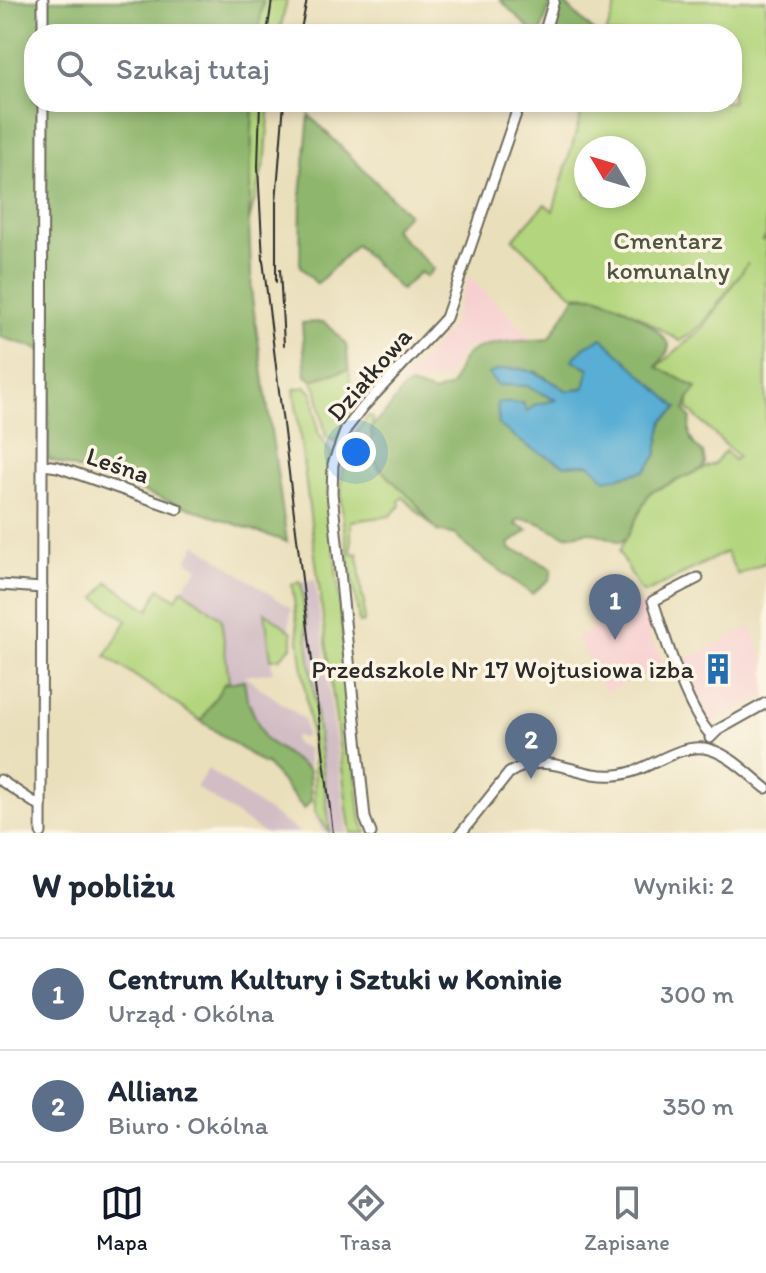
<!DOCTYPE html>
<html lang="pl">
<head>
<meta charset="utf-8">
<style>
  :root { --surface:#fff; --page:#f6f6f7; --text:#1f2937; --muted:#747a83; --line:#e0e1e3; --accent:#111827 }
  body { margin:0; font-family:Itim,sans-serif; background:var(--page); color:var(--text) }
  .compass { position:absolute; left:574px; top:136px; width:72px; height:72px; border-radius:50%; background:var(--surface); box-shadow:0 4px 12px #0003; rotate:308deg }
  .you { position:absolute; left:356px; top:452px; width:28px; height:28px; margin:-20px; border:6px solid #fff; border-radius:50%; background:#1a73e8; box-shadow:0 0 0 12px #1a73e833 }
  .badge { display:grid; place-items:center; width:52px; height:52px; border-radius:50%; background:var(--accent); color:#fff; font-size:26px; font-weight:700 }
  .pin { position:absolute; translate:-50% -66px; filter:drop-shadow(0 2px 4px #0008) }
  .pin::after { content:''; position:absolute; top:42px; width:28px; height:24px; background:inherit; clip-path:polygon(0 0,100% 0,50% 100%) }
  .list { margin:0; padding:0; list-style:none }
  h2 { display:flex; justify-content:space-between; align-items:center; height:104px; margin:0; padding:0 32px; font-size:34px }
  h2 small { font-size:26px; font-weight:400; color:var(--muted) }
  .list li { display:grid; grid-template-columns:52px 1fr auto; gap:24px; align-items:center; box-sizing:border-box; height:112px; padding:0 32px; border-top:2px solid var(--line) }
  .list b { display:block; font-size:30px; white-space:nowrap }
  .list p { margin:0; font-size:26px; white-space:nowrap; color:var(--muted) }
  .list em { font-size:26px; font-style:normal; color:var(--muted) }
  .icon { flex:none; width:44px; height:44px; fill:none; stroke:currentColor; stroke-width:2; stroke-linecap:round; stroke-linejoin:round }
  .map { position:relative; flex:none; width:766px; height:833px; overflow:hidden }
  .search { position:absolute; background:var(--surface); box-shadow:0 4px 12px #0003; left:24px; right:24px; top:24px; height:88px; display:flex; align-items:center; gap:20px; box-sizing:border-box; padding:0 28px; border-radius:32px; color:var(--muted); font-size:30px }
  .sheet { height:328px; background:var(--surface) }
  nav { display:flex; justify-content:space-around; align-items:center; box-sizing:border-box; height:112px; border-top:2px solid var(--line); background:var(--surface); font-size:22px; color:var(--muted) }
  nav a { display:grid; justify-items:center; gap:4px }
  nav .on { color:var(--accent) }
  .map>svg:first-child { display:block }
  .built { fill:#f7cfd0 }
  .industrial { fill:#d2bdc5 }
  .green { fill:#b3d57d; stroke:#6f8054; stroke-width:2; fill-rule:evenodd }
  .forest { fill:#8eb66c; stroke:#5c704c; stroke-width:2; fill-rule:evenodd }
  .water { fill:#58aed4; stroke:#426c80; stroke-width:2 }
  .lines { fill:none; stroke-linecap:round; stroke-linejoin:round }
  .minor-casing { stroke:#6e6a5d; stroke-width:13 }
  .minor { stroke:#fff; stroke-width:9 }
  .rail { stroke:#2b2b2b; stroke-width:2 }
  .labels { text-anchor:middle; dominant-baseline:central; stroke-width:7; stroke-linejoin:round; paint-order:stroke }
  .park-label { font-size:26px; fill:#4d5640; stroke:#fcf5e5 }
  .street-label { font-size:26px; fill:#2b2b2b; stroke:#fcf5e5 }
  .poi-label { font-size:26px; fill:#2b2b2b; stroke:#fcf5e5; text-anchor:end }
</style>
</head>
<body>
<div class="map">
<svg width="766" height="833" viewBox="0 0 766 833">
  <rect width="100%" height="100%" fill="#fcf5e5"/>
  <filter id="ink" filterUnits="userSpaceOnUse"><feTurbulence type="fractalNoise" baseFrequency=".0125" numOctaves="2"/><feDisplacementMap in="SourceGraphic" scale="16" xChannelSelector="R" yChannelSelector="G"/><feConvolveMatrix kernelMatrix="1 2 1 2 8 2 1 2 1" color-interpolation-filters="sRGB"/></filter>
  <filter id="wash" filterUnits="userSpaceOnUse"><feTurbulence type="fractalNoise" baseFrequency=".006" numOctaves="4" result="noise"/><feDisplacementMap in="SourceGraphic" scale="32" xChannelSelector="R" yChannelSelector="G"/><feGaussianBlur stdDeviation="1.8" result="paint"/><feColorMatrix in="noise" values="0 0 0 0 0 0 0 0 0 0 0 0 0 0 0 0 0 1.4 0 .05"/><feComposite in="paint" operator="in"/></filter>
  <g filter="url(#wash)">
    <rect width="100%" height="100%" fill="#eadfbb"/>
    <g class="built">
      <path d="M 469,276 L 534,341 L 465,347 L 447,379 L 399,384 L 452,326 Z"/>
      <path d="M 647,601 L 657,629 L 649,635 L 664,664 L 606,693 L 576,637 Z"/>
      <path d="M 751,627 L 766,664 L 766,695 L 712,722 L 681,661 Z"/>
    </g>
    <g class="industrial">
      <path d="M 196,544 L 291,608 L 289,627 L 292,632 L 265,613 L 273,672 L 244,676 L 304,719 L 306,736 L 301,738 L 296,735 L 293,739 L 296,744 L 307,748 L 309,770 L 265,739 L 247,699 L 244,680 L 229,681 L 221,618 L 182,589 L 198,568 L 187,561 Z"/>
      <path d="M 315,579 L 347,833 L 325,833 L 315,817 L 316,815 L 330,831 L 301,582 Z"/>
      <path d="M 208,769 L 258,804 L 301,833 L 263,833 L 196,787 Z"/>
    </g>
    <g class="green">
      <path d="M 263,0 L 287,0 L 279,34 L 258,34 Z"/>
      <path d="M 618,0 L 766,0 L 766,236 L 762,241 L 766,239 L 766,562 L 738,575 L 726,552 L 645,593 L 640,590 L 619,552 L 649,493 L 714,464 L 725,451 L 734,460 L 738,457 L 688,409 L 690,397 L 697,388 L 657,367 L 703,328 L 748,263 L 702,325 L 680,341 L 620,305 L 597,296 L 573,295 L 513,239 L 545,204 L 553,211 L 585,102 L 732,102 L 732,34 L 606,34 ZM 586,148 L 634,148 L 634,196 L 586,196 Z"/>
      <path d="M 253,102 L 270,102 L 266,155 L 249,222 Z"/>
      <path d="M 349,369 L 353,412 L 335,441 L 326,437 L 317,390 L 312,380 Z"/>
      <path d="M 306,387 L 313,394 L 318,432 L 331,454 L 328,486 L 360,814 L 366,833 L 351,833 L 348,815 L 294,389 Z"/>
      <path d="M 368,416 L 373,418 L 371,435 L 399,485 L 415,502 L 431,525 L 403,497 L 399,501 L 400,506 L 390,516 L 351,521 L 351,553 L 358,554 L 362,597 L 364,598 L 364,622 L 359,623 C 355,578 335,511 343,467 C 346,447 357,432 368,416 Z"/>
      <path d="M 108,582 L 149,610 L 159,588 L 176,599 L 182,589 L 221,618 L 229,681 L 224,684 L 201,721 L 106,656 L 127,620 L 96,598 Z"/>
      <path d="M 301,582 L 330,833 L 315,812 L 314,759 L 292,584 Z"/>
      <path d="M 265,612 L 292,632 L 292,646 L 280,658 L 271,659 Z"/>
    </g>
    <g class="forest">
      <path d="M 0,0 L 263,0 L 258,34 L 34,34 L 34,102 L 253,102 L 249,222 L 252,298 L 287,542 L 48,459 L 50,355 L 37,348 L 0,337 Z"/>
      <path d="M 500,0 L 552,0 L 540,34 L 535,34 Z"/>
      <path d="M 558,0 L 561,0 L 596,34 L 546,34 Z"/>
      <path d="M 309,115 L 408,214 L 393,229 L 434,269 L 426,277 L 420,272 L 401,290 L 356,245 L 317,284 L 300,266 L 301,195 Z"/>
      <path d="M 597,296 C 626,307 650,320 669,344 L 668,351 L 657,367 L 697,388 L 690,396 L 685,410 L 691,419 C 686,434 691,443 703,453 L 705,463 L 702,469 L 649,493 L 627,538 L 619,542 C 618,541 592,532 591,532 C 582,531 573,537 565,535 C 547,530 538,517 518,520 L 515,524 L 528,530 L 509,544 L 511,550 L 526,554 L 552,569 L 550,579 L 532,594 L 467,547 L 456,535 L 437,531 L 415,502 L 379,468 L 370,450 L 373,425 L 388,410 L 404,388 L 411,385 L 434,393 L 451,387 C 455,378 458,366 464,358 C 478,339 528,341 549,339 L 575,297 ZM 573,360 L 677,408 L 663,421 L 656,456 L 564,465 L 498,403 L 527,413 L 557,401 L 527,386 L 535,371 L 568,391 L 585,387 L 589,368 Z"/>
      <path d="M 324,322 L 346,344 L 349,369 L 312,380 L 306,376 L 302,323 Z"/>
      <path d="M 244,680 L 247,699 L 265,739 L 309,770 L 311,801 L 304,809 L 266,763 L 264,764 L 201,721 L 224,684 Z"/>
    </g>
    <path class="water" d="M 602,338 L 678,408 L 663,421 L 656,456 L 645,471 L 606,480 L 590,464 L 564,465 L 527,446 L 499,425 L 497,403 L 523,403 L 527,412 L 534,405 L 556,400 L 527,386 L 497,385 L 488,374 C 519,360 542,375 568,391 L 584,388 L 589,368 L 572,360 L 585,346 Z"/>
  </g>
  <g filter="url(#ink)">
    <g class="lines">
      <defs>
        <g id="minor">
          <path d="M 43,0 L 43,34"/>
          <path d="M 544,34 L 554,0"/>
          <path d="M 43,465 L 58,467 L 178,509"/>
          <path d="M 698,578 L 653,601 C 665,637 686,709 711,735"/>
          <path d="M 0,585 L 42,588"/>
          <path d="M 710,738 L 718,730 L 766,703"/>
          <path d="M 0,780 L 41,807"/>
          <path d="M 41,833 L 43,102"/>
          <path d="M 371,833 L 365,818 L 332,493 L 333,464 L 346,429 L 364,406 L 446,318 L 520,102"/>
          <path d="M 461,833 L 509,773 C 548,748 576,779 616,775 C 646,773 676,744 704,748 C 728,752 748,774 766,788"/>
        </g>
      </defs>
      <use href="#minor" class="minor-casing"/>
      <use href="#minor" class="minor"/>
      <g class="rail">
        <path d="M 267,34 L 272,0"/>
        <path d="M 300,34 L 307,0"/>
        <path d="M 260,102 L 258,167 L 263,260 L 333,833"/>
        <path d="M 280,269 L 284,345"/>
        <path d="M 276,282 L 276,202 L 284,102"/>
      </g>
    </g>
  </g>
  <defs>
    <symbol id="building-bare" viewBox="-9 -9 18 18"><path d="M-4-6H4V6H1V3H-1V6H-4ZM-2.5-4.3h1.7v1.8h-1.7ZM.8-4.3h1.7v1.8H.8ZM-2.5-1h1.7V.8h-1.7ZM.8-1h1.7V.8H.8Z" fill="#1f6fb2" stroke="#fcf5e5" stroke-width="2.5" paint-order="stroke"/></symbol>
  </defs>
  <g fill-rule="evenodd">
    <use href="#building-bare" x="696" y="647" width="44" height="44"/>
  </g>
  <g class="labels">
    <g class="park-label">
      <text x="668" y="240">Cmentarz<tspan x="668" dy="30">komunalny</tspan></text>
    </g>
    <g class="street-label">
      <text transform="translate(369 374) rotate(-49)">Działkowa</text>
      <text transform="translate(118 465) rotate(19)">Leśna</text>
    </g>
    <g class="poi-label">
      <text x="694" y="669">Przedszkole Nr 17 Wojtusiowa izba</text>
    </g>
  </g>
</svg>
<svg class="compass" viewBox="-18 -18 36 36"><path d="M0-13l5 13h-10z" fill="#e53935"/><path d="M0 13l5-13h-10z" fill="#747a83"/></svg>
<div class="you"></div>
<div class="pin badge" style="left:615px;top:640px;background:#5c6f8a">1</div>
<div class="pin badge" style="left:531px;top:779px;background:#5c6f8a">2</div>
<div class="search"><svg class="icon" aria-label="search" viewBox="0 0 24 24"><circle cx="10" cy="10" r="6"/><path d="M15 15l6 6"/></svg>Szukaj tutaj</div>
</div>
<section class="sheet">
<h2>W pobliżu<small>Wyniki: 2</small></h2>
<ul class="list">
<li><span class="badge" style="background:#5c6f8a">1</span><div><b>Centrum Kultury i Sztuki w Koninie</b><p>Urząd · Okólna</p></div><em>300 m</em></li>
<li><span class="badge" style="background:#5c6f8a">2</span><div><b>Allianz</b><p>Biuro · Okólna</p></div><em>350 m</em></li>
</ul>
</section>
<nav>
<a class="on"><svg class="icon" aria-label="map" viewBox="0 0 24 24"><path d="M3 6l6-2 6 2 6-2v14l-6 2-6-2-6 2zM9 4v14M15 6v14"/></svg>Mapa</a>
<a><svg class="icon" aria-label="directions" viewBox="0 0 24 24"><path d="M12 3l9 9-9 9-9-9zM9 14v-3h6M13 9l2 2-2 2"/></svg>Trasa</a>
<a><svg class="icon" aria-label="saved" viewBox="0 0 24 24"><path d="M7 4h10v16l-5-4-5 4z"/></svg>Zapisane</a>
</nav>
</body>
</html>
